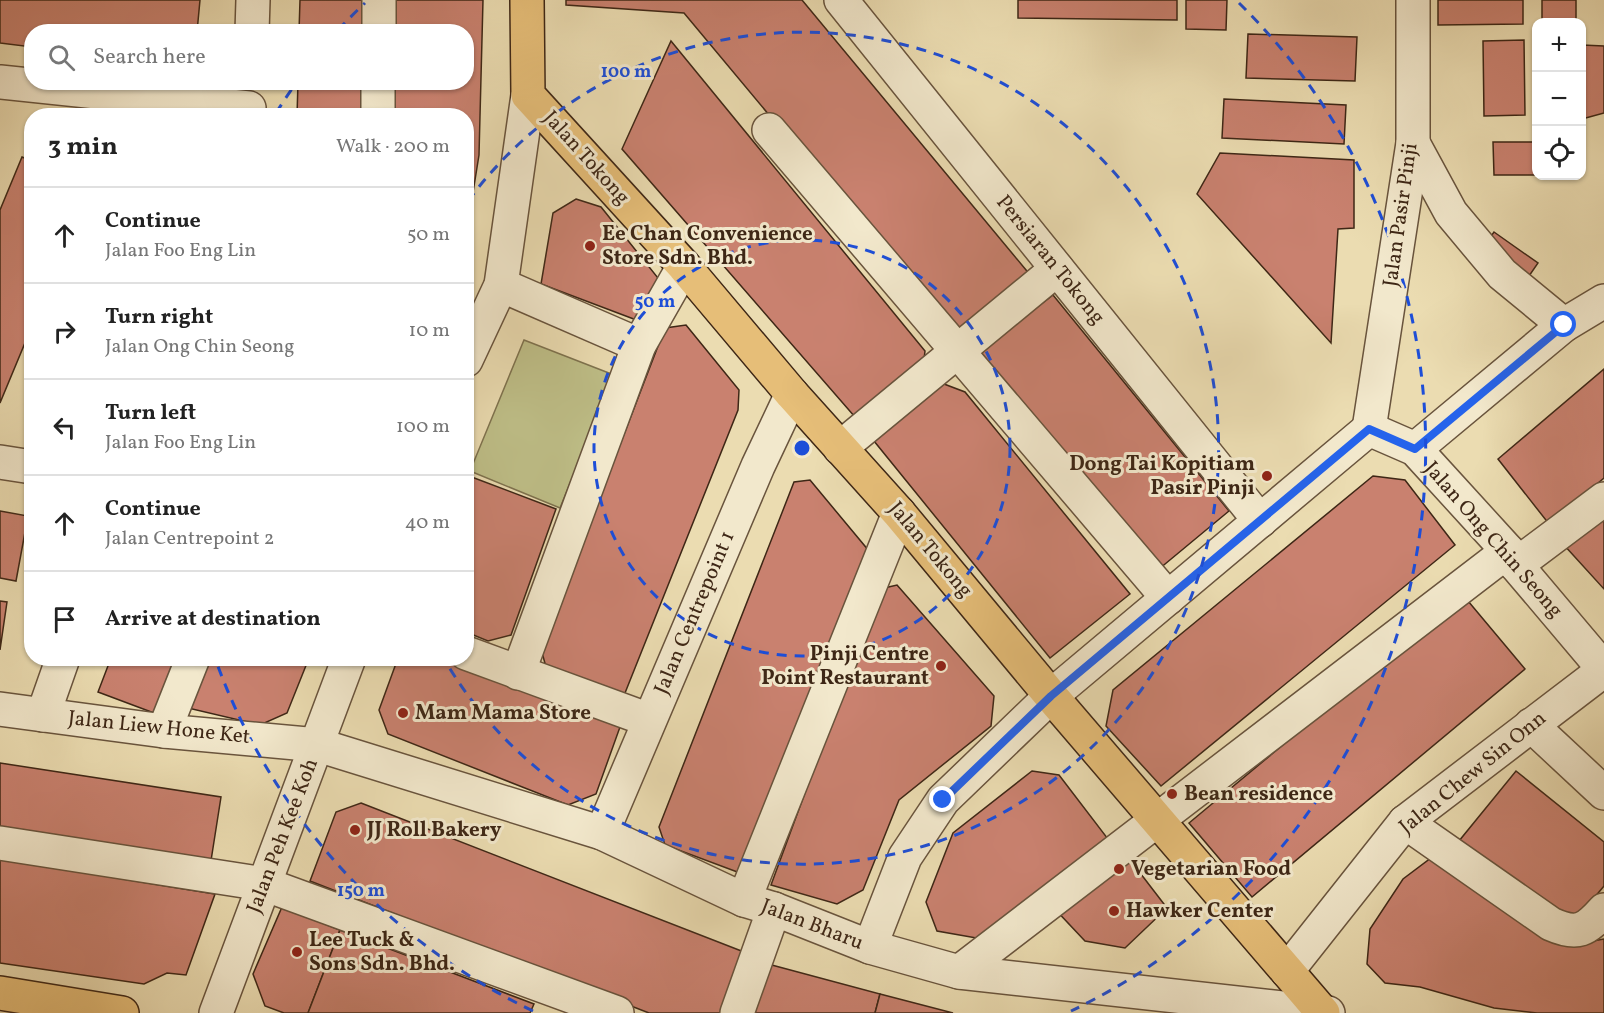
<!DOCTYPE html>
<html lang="en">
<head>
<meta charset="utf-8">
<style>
  :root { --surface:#fff; --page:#f2f2f2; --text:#222; --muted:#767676; --line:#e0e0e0 }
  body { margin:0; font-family:Vollkorn,serif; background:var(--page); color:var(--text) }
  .controls { position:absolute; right:18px; top:18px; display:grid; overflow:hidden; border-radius:12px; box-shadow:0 2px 4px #0004 }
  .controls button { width:54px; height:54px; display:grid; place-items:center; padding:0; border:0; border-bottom:2px solid var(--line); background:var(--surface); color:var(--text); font:30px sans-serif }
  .stop { position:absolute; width:18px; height:18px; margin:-14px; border:4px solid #2563eb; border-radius:50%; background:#fff }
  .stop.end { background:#2563eb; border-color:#fff; box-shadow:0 2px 6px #0008 }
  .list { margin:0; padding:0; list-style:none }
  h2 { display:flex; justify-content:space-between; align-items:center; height:78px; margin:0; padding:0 24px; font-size:26px }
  h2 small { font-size:20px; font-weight:400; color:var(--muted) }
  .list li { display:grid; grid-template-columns:39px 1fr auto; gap:18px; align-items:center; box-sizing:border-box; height:96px; padding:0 24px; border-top:2px solid var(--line) }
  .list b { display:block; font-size:22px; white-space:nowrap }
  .list p { margin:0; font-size:20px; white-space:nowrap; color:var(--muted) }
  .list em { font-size:20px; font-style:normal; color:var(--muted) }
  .icon { flex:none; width:33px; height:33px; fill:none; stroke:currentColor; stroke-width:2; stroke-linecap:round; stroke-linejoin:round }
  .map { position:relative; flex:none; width:1604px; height:1013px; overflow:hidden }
  .search { position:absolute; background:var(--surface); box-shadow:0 2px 4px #0004; left:24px; top:24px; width:450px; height:66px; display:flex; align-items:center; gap:15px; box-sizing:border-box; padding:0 21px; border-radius:24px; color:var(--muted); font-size:22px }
  .panel { position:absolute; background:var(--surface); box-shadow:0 2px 4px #0004; left:24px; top:108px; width:450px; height:558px; border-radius:24px }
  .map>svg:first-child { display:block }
  .green { fill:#bebe87; stroke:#7e724e; stroke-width:1.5 }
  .building { fill:#c9816f; stroke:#3e2716; stroke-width:1.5 }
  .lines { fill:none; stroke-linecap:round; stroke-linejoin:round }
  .minor-casing { stroke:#69543d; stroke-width:36 }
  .major-casing { stroke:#3e2716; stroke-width:36 }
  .minor { stroke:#f2e8cc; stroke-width:33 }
  .major { stroke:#e6be78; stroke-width:33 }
  .route { stroke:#2563eb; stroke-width:8 }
  .ring { fill:none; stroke:#1d4ed8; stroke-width:3; stroke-dasharray:10 8 }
  .poi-dot { fill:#8f2418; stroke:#f2e8cc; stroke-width:2 }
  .labels { text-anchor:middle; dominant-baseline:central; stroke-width:6; stroke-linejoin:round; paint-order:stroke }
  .street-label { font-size:21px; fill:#3e2716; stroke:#f2e8cc }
  .poi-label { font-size:21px; font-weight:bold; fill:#3e2716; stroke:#f2e8cc; text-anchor:start }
  .centre { fill:#1d4ed8; stroke:#f2e8cc; stroke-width:3 }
  .ring-label { font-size:18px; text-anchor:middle; font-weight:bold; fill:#1d4ed8; stroke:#f2e8cc; stroke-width:6; stroke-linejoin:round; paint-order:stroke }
</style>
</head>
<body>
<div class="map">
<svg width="1604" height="1013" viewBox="0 0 1604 1013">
  <rect width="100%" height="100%" fill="#ebdcb1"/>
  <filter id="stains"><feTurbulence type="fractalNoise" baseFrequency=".00333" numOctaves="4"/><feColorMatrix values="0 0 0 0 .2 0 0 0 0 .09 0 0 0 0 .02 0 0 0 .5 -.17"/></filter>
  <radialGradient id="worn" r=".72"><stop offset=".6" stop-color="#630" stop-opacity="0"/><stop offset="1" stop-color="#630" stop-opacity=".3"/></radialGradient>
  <path class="green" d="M 524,340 L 614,375 L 560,508 L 470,471 Z"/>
  <g class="building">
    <path d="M 0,0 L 200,0 L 197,32 L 32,32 L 32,47 L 0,43 Z"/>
    <path d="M 300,0 L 369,0 L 368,32 L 299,32 Z"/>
    <path d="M 393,0 L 483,0 L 479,155 L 466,236 L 466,116 L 389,116 L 390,82 L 466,82 L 466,32 L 392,32 Z"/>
    <path d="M 566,0 L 802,0 L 1031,276 L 962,333 L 945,326 L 684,13 L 566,5 Z"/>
    <path d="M 1018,0 L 1177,0 L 1177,20 L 1018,18 Z"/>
    <path d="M 1186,0 L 1227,0 L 1226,30 L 1186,29 Z"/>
    <path d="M 1438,0 L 1523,0 L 1523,24 L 1438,25 Z"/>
    <rect x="1542" y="0" width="34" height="22"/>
    <path d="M 1248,34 L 1357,37 L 1355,81 L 1246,78 Z"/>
    <path d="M 1533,39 L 1536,39 L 1536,121 L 1534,121 Z"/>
    <path d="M 1524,40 L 1525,115 L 1484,116 L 1483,41 Z"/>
    <path d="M 671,41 L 925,351 L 923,368 L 855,417 L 622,149 Z"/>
    <path d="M 1582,45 L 1604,46 L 1604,113 L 1582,119 Z"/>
    <path d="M 298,82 L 367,82 L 367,116 L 297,116 Z"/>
    <path d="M 1224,99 L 1346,105 L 1344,144 L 1222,138 Z"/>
    <path d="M 1493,142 L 1536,142 L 1536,175 L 1494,175 Z"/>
    <path d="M 1220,153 L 1354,160 L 1354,228 L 1338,229 L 1331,343 L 1197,194 Z"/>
    <path d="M 22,157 L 32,161 L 32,326 L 0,403 L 0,210 Z"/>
    <path d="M 576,199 L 601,207 L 658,278 L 639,321 L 541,284 L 553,213 Z"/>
    <path d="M 1494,232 L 1538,263 L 1527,279 L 1483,247 Z"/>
    <path d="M 1053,295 L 1229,511 L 1153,574 L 980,368 L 982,349 Z"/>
    <path d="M 686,325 L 739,390 L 738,410 L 623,698 L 546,667 L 541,649 L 665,328 Z"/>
    <path d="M 1604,369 L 1604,478 L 1549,524 L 1498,459 Z"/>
    <path d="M 944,384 L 965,392 L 1130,594 L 1050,658 L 874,441 Z"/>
    <path d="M 469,476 L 556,509 L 511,635 L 488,641 L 466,632 L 466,484 Z"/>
    <path d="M 1373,476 L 1405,480 L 1455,545 L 1161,786 L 1106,726 L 1113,690 Z"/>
    <path d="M 810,480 L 869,551 L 740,873 L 665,845 L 659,827 L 794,482 Z"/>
    <path d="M 1604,510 L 1604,589 L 1564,545 Z"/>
    <path d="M 0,511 L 28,516 L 16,581 L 0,578 Z"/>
    <path d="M 897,585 L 994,696 L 991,726 L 899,800 L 863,890 L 837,904 L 771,885 L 880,589 Z"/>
    <path d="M 1463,595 L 1525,669 L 1252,897 L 1189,823 Z"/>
    <path d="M 0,601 L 7,602 L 0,650 Z"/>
    <path d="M 111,658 L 184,658 L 162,716 L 98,692 Z"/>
    <path d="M 208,658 L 309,658 L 287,713 L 260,725 L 188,708 Z"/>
    <path d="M 398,658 L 442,658 L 620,727 L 596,794 L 568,805 L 388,734 L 379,710 Z"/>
    <path d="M 0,763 L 221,797 L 210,867 L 0,834 Z"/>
    <path d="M 1032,771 L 1059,775 L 1108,839 L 982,939 L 937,931 L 926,902 L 953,833 Z"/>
    <path d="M 1516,771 L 1604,842 L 1604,886 L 1568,929 L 1459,841 Z"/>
    <path d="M 361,803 L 744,952 L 723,1013 L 649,1013 L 310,881 L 336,812 Z"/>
    <path d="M 1124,852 L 1167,908 L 1125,948 L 1085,941 L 1053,907 Z"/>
    <path d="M 1431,858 L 1566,946 L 1604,939 L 1604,1013 L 1537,1013 L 1494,1008 L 1420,987 L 1385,983 L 1367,964 L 1370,929 L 1403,879 Z"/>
    <path d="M 0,859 L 215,894 L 186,975 L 167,973 L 144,984 L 0,963 Z"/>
    <path d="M 282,907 L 340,930 L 308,1013 L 284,1013 L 265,1006 L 253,974 Z"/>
    <path d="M 340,930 L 534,1004 L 530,1013 L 308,1013 Z"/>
    <path d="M 768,964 L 880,994 L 875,1013 L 755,1013 Z"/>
    <path d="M 880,994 L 953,1013 L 875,1013 Z"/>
  </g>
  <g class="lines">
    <defs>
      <g id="minor">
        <path d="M 841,0 L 1260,521"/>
        <path d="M 252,32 L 253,0"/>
        <path d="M 379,32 L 379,0"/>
        <path d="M 0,82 L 249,108"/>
        <path d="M 378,116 L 378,82"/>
        <path d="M 769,130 L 1168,598"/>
        <path d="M 1413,143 L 1451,213 L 1502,274 L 1564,325"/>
        <path d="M 501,285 L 639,345"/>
        <path d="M 466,360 L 501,285 L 528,95"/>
        <path d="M 1369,429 L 1413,143 L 1413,0"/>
        <path d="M 1369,429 L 1415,449 L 1508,551 L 1516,565 L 1604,669"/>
        <path d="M 840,448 L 1057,269"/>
        <path d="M 1415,449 L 1564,325 L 1604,301"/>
        <path d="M 0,462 L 32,467"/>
        <path d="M 1516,565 L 1604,499"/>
        <path d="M 466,653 L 649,720"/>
        <path d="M 518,673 L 639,345 L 684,266"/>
        <path d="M 0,709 L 164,731 L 318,745 L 602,833 L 744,900 L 774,909 L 870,947 L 959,972 L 1328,1013"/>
        <path d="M 43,715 L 63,658"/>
        <path d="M 1531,725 L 1604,793"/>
        <path d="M 164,731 L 193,658"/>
        <path d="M 1405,822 L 1551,924 C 1578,936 1586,930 1604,910"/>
        <path d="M 602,833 L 758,466 L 792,394"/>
        <path d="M 0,843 L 264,884 L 617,1013"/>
        <path d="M 744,900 L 899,513"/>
        <path d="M 870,947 L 905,857 L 943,800 L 1051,696 L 1369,429"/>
        <path d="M 1287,971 L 1405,822 L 1604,670"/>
        <path d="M 959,972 L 1508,551"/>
        <path d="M 216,1013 L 349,658"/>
        <path d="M 737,1013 L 774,909"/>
      </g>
      <g id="major">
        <path d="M 527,0 L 528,95 L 684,266 L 792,394 L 899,513 L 1051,696 L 1323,1013"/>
        <path d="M 0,993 L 122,1013"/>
      </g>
    </defs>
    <use href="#minor" class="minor-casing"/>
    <use href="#major" class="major-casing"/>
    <use href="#minor" class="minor"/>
    <use href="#major" class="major"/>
  </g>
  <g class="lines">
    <path class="route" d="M 943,800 L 1051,696 L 1369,429 L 1415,449 L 1564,325"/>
  </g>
  <g class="ring">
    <circle cx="802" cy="448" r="208"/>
    <path d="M468 201A416 416 0 1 1 444 659"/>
    <path d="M533 1011A624 624 0 0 1 216 661M276 113A624 624 0 0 1 294 86M338 30A624 624 0 0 1 365 3M1239 3A624 624 0 0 1 1071 1011"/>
  </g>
  <g class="poi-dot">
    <circle cx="590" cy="246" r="6"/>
    <circle cx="1267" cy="476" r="6"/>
    <circle cx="941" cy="666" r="6"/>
    <circle cx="403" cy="713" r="6"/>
    <circle cx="1172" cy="794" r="6"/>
    <circle cx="355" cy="830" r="6"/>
    <circle cx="1119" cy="869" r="6"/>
    <circle cx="1114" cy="911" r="6"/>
    <circle cx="297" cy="952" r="6"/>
  </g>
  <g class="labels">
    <g class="street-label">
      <text transform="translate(586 158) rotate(48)">Jalan Tokong</text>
      <text transform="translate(1401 215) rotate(-82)">Jalan Pasir Pinji</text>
      <text transform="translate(1050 260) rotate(51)">Persiaran Tokong</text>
      <text transform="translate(1493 540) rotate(49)">Jalan Ong Chin Seong</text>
      <text transform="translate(930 550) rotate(50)">Jalan Tokong</text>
      <text transform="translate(695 613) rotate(-67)">Jalan Centrepoint 1</text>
      <text transform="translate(159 728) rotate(6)">Jalan Liew Hone Ket</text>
      <text transform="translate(1473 773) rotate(-39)">Jalan Chew Sin Onn</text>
      <text transform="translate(283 836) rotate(-69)">Jalan Peh Kee Koh</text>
      <text transform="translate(812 925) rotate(21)">Jalan Bharu</text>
    </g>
    <g class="poi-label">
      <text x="602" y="234">Ee Chan Convenience<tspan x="602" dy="24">Store Sdn. Bhd.</tspan></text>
      <text x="1255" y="464" text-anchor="end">Dong Tai Kopitiam<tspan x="1255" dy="24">Pasir Pinji</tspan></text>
      <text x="929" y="654" text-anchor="end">Pinji Centre<tspan x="929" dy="24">Point Restaurant</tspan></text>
      <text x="415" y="713">Mam Mama Store</text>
      <text x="1184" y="794">Bean residence</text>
      <text x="367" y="830">JJ Roll Bakery</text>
      <text x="1131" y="869">Vegetarian Food</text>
      <text x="1126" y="911">Hawker Center</text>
      <text x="309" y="940">Lee Tuck &amp;<tspan x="309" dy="24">Sons Sdn. Bhd.</tspan></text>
    </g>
  </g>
  <circle cx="802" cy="448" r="9" class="centre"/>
  <g class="ring-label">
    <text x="626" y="77">100 m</text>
    <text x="655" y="307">50 m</text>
    <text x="361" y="896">150 m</text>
  </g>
  <rect width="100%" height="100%" filter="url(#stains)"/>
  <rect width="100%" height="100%" fill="url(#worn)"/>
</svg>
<div class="controls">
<button>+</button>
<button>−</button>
<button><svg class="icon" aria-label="locate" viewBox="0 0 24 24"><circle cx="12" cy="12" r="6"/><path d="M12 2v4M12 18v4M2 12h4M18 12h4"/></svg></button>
</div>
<div class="stop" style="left:1564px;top:325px"></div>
<div class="stop end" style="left:943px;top:800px"></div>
<div class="search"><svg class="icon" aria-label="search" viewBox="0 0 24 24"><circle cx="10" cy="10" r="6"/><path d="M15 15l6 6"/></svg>Search here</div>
<section class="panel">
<h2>3 min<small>Walk · 200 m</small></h2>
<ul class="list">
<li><svg class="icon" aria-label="ahead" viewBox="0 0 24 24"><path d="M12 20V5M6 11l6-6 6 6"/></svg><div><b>Continue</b><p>Jalan Foo Eng Lin</p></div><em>50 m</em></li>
<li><svg class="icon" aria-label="right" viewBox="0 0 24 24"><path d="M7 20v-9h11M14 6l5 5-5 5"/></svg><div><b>Turn right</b><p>Jalan Ong Chin Seong</p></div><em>10 m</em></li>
<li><svg class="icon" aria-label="left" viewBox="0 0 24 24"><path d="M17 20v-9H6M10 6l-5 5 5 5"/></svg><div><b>Turn left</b><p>Jalan Foo Eng Lin</p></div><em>100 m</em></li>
<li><svg class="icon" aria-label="ahead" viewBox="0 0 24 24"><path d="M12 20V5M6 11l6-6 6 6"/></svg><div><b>Continue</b><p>Jalan Centrepoint 2</p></div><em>40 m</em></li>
<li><svg class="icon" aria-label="arrive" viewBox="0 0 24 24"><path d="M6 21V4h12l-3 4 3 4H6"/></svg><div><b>Arrive at destination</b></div></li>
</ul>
</section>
</div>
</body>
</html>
